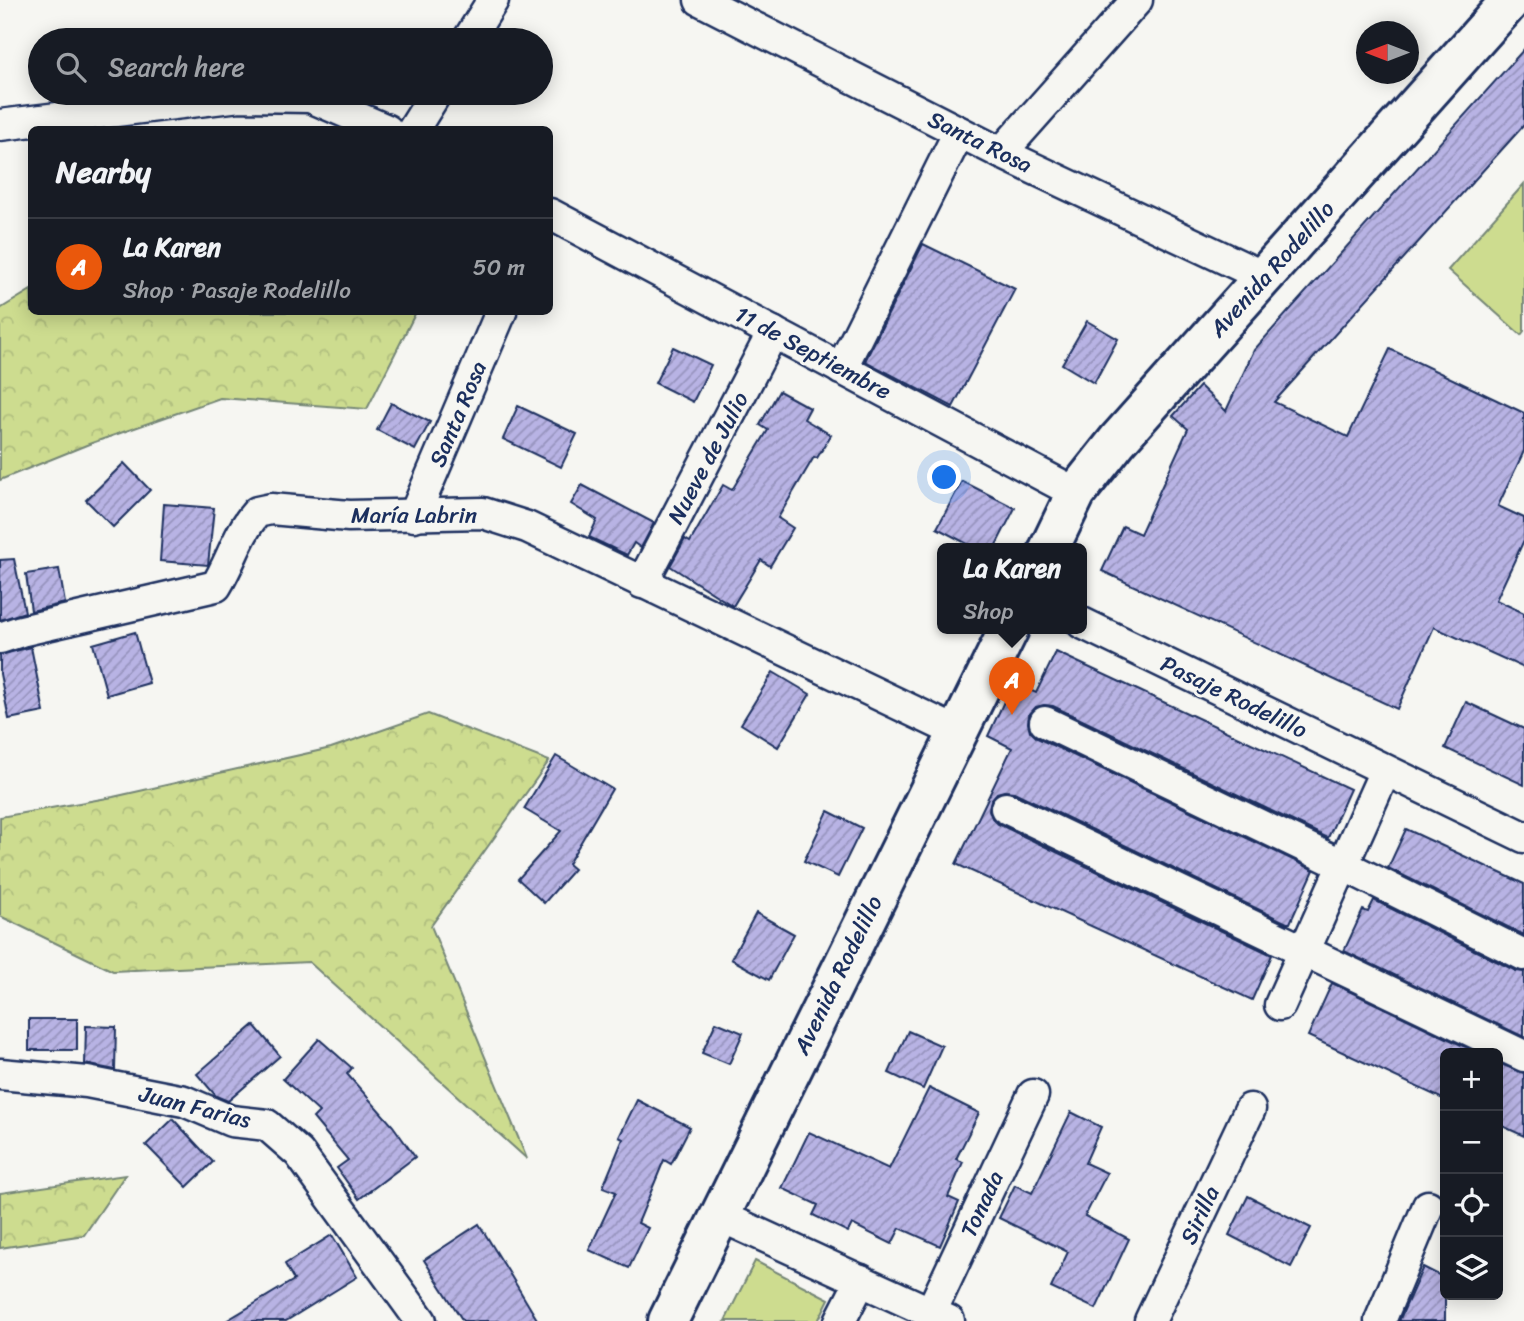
<!DOCTYPE html>
<html lang="en">
<head>
<meta charset="utf-8">
<style>
  :root { --surface:#171b24; --page:#20242c; --text:#f1f3f6; --muted:#9ea1a6; --line:#363941; --accent:#ea580c }
  body { margin:0; font-family:Sriracha,sans-serif; background:var(--page); color:var(--text) }
  .controls { position:absolute; right:21px; bottom:21px; display:grid; overflow:hidden; border-radius:10px; box-shadow:0 4px 18px #0003 }
  .controls button { width:63px; height:63px; display:grid; place-items:center; padding:0; border:0; border-bottom:2px solid var(--line); background:var(--surface); color:var(--text); font:35px sans-serif }
  .compass { position:absolute; left:1356px; top:21px; width:63px; height:63px; border-radius:50%; background:var(--surface); box-shadow:0 4px 18px #0003; rotate:270deg }
  .you { position:absolute; left:945px; top:478px; width:24px; height:24px; margin:-18px; border:5px solid #fff; border-radius:50%; background:#1a73e8; box-shadow:0 0 0 10px #1a73e833 }
  .badge { display:grid; place-items:center; width:46px; height:46px; border-radius:50%; background:var(--accent); color:#fff; font-size:23px; font-weight:700 }
  .pin { position:absolute; translate:-50% -58px; filter:drop-shadow(0 2px 4px #0008) }
  .pin::after { content:''; position:absolute; top:37px; width:24px; height:21px; background:inherit; clip-path:polygon(0 0,100% 0,50% 100%) }
  .popup { position:absolute; left:937px; top:543px; width:150px; height:91px; box-sizing:border-box; display:grid; place-content:center; border-radius:10px; background:var(--surface); filter:drop-shadow(0 2px 5px #0005); font-size:23px; white-space:nowrap; color:var(--muted) }
  .popup b { font-size:26px; color:var(--text) }
  .popup::after { content:''; position:absolute; left:50%; top:100%; margin-left:-14px; border:14px solid transparent; border-top-color:var(--surface) }
  .list { margin:0; padding:0; list-style:none }
  h2 { display:flex; justify-content:space-between; align-items:center; height:91px; margin:0; padding:0 28px; font-size:30px }
  h2 small { font-size:23px; font-weight:400; color:var(--muted) }
  .list li { display:grid; grid-template-columns:46px 1fr auto; gap:21px; align-items:center; box-sizing:border-box; height:98px; padding:0 28px; border-top:2px solid var(--line) }
  .list b { display:block; font-size:26px; white-space:nowrap }
  .list p { margin:0; font-size:23px; white-space:nowrap; color:var(--muted) }
  .list em { font-size:23px; font-style:normal; color:var(--muted) }
  .icon { flex:none; width:38px; height:38px; fill:none; stroke:currentColor; stroke-width:2; stroke-linecap:round; stroke-linejoin:round }
  .map { position:relative; flex:none; width:1524px; height:1321px; overflow:hidden }
  .search { position:absolute; background:var(--surface); box-shadow:0 4px 18px #0003; left:28px; top:28px; width:525px; height:77px; display:flex; align-items:center; gap:18px; box-sizing:border-box; padding:0 24px; border-radius:38px; color:var(--muted); font-size:26px }
  .panel { position:absolute; background:var(--surface); box-shadow:0 4px 18px #0003; left:28px; top:126px; width:525px; height:189px; border-radius:10px }
  .map>svg:first-child { display:block }
  .forest { fill:url(#forest-crowns); stroke:#748676; stroke-width:2 }
  .park { fill:#cddc8f; stroke:#748676; stroke-width:2 }
  .building { fill:url(#building-hatch); stroke:#1b2f5e; stroke-width:2 }
  .lines { fill:none; stroke-linecap:round; stroke-linejoin:round }
  .minor-casing { stroke:#1b2f5e; stroke-width:35 }
  .tertiary-casing { stroke:#1b2f5e; stroke-width:44 }
  .minor { stroke:#f6f6f2; stroke-width:30 }
  .tertiary { stroke:#f6f6f2; stroke-width:38 }
  .labels { text-anchor:middle; dominant-baseline:central; stroke-width:6; stroke-linejoin:round; paint-order:stroke }
  .street-label { font-size:23px; fill:#1b2f5e; stroke:#f6f6f2 }
</style>
</head>
<body>
<div class="map">
<svg width="1524" height="1321" viewBox="0 0 1524 1321">
  <defs>
    <pattern id="forest-crowns" width="20" height="18" patternUnits="userSpaceOnUse" patternTransform="scale(1.75)"><rect width="20" height="18" fill="#cddc8f"/><path d="M2 6a3 3 0 1 1 6 0M12 15a3 3 0 1 1 6 0" fill="none" stroke="#afbd7e"/></pattern>
    <pattern id="building-hatch" width="6" height="6" patternUnits="userSpaceOnUse" patternTransform="scale(1.75)"><rect width="6" height="6" fill="#b8b3e4"/><path d="M-1 1l2-2M0 6l6-6M5 7l2-2" fill="none" stroke="#9592bc"/></pattern>
  </defs>
  <rect width="100%" height="100%" fill="#f6f6f2"/>
  <filter id="ink" filterUnits="userSpaceOnUse"><feTurbulence type="fractalNoise" baseFrequency=".0143" numOctaves="2"/><feDisplacementMap in="SourceGraphic" scale="14" xChannelSelector="R" yChannelSelector="G"/><feConvolveMatrix kernelMatrix="1 2 1 2 8 2 1 2 1" color-interpolation-filters="sRGB"/></filter>
  <g filter="url(#ink)">
    <g class="forest">
      <path d="M 31,290 L 32,312 L 416,312 L 367,409 L 220,398 L 89,444 L 0,480 L 0,309 Z"/>
      <path d="M 428,714 L 549,761 L 431,926 L 527,1159 L 309,962 L 113,971 L 0,916 L 0,817 L 113,797 L 331,748 Z"/>
      <path d="M 125,1175 L 84,1235 L 0,1248 L 0,1193 Z"/>
    </g>
    <g class="park">
      <path d="M 1524,184 L 1524,331 L 1521,335 L 1448,270 Z"/>
      <path d="M 755,1261 L 829,1299 L 818,1321 L 725,1321 Z"/>
    </g>
    <g class="building">
      <path d="M 1524,49 L 1524,125 L 1274,402 L 1348,437 L 1390,349 L 1524,413 L 1524,451 L 1498,506 L 1524,518 L 1524,540 L 1496,600 L 1524,613 L 1524,668 L 1434,627 L 1397,709 L 1102,571 L 1123,526 L 1140,534 L 1188,429 L 1173,416 L 1200,386 L 1226,411 L 1254,350 Z"/>
      <path d="M 923,244 L 1015,289 L 953,407 L 865,361 Z"/>
      <path d="M 1087,321 L 1118,339 L 1094,383 L 1062,364 Z"/>
      <path d="M 673,347 L 711,365 L 693,402 L 655,383 Z"/>
      <path d="M 779,391 L 810,408 L 804,419 L 831,435 L 817,458 L 814,457 L 778,518 L 793,528 L 770,566 L 761,560 L 733,606 L 670,566 L 685,539 L 690,542 L 723,485 L 732,490 L 768,430 L 760,425 Z"/>
      <path d="M 391,403 L 430,422 L 415,450 L 377,430 Z"/>
      <path d="M 518,406 L 577,434 L 561,467 L 503,439 Z"/>
      <path d="M 124,463 L 150,490 L 113,527 L 86,500 Z"/>
      <path d="M 962,481 L 1015,508 L 994,549 L 977,549 L 937,528 Z"/>
      <path d="M 582,485 L 654,523 L 641,548 L 634,543 L 627,555 L 589,537 L 597,520 L 571,504 Z"/>
      <path d="M 164,504 L 214,508 L 208,565 L 160,561 Z"/>
      <path d="M 14,559 L 25,612 L 0,620 L 0,560 Z"/>
      <path d="M 59,569 L 65,603 L 31,611 L 26,574 Z"/>
      <path d="M 135,632 L 149,683 L 107,695 L 93,644 Z"/>
      <path d="M 31,647 L 44,712 L 9,719 L 0,674 L 0,655 Z"/>
      <path d="M 1056,652 L 1350,789 L 1328,838 L 1053,706 L 1044,705 L 1036,707 L 1029,715 L 1028,723 L 1030,731 L 1037,738 L 1314,870 L 1290,923 L 1287,923 L 1014,792 L 1004,791 L 997,793 L 991,800 L 989,810 L 992,818 L 998,824 L 1272,955 L 1252,1000 L 956,864 L 1012,748 L 988,736 L 1013,682 L 1036,693 Z"/>
      <path d="M 773,672 L 810,694 L 778,747 L 741,724 Z"/>
      <path d="M 1466,702 L 1524,729 L 1524,785 L 1445,748 Z"/>
      <path d="M 556,756 L 612,789 L 568,864 L 574,869 L 544,903 L 518,879 L 561,831 L 524,809 Z"/>
      <path d="M 828,811 L 862,828 L 838,877 L 804,861 Z"/>
      <path d="M 1406,829 L 1524,884 L 1524,935 L 1388,868 Z"/>
      <path d="M 1374,900 L 1516,971 L 1524,972 L 1524,1037 L 1344,951 L 1363,910 L 1368,912 Z"/>
      <path d="M 756,913 L 794,934 L 769,980 L 731,959 Z"/>
      <path d="M 1332,983 L 1478,1053 L 1445,1053 L 1445,1100 L 1308,1036 Z"/>
      <rect x="29" y="1019" width="48" height="31"/>
      <path d="M 716,1022 L 743,1033 L 729,1064 L 702,1053 Z"/>
      <path d="M 254,1025 L 280,1056 L 228,1101 L 216,1096 L 197,1074 Z"/>
      <path d="M 86,1026 L 116,1027 L 115,1070 L 85,1064 Z"/>
      <path d="M 908,1031 L 942,1046 L 923,1089 L 889,1073 Z"/>
      <path d="M 319,1039 L 352,1068 L 347,1074 L 393,1126 L 415,1157 L 359,1199 L 337,1168 L 348,1160 L 313,1118 L 319,1112 L 283,1079 Z"/>
      <path d="M 1498,1063 L 1524,1073 L 1524,1136 L 1498,1124 Z"/>
      <path d="M 929,1088 L 979,1113 L 956,1159 L 963,1162 L 948,1197 L 959,1202 L 940,1246 L 900,1228 L 892,1244 L 852,1224 L 848,1232 L 813,1215 L 818,1205 L 782,1188 L 809,1132 L 889,1169 Z"/>
      <path d="M 637,1100 L 690,1127 L 671,1164 L 664,1160 L 638,1223 L 648,1228 L 629,1268 L 589,1250 L 616,1192 L 603,1187 L 623,1139 L 619,1137 Z"/>
      <path d="M 1071,1112 L 1101,1127 L 1085,1163 L 1107,1173 L 1085,1216 L 1129,1239 L 1096,1309 L 1051,1288 L 1068,1252 L 999,1218 L 1015,1185 L 1032,1193 Z"/>
      <path d="M 173,1119 L 213,1162 L 187,1187 L 146,1145 Z"/>
      <path d="M 1248,1196 L 1311,1228 L 1291,1267 L 1229,1235 Z"/>
      <path d="M 479,1224 L 508,1271 L 538,1321 L 463,1321 L 424,1260 Z"/>
      <path d="M 332,1235 L 357,1277 L 286,1321 L 226,1321 L 294,1280 L 285,1264 Z"/>
      <path d="M 1423,1267 L 1445,1278 L 1445,1321 L 1399,1321 Z"/>
    </g>
    <g class="lines">
      <defs>
        <g id="minor">
          <path d="M 700,0 L 1001,153 L 1264,277"/>
          <path d="M 468,40 L 493,0"/>
          <path d="M 0,125 L 240,96 L 310,97 L 387,130"/>
          <path d="M 413,130 L 436,93"/>
          <path d="M 1001,153 L 1137,0"/>
          <path d="M 550,214 L 1076,493"/>
          <path d="M 841,369 L 959,132"/>
          <path d="M 414,516 L 501,312"/>
          <path d="M 642,583 L 773,332"/>
          <path d="M 1082,623 L 1524,837"/>
          <path d="M 0,638 L 21,631 L 216,586 C 231,562 238,533 257,512 L 271,509 L 349,516 L 483,513 L 527,527 L 957,732"/>
          <path d="M 1045,722 L 1343,865 L 1524,955"/>
          <path d="M 1006,808 L 1524,1056"/>
          <path d="M 1280,1005 L 1385,771"/>
          <path d="M 0,1074 L 87,1082 L 184,1101 L 231,1121 L 267,1125 L 299,1153 L 421,1321"/>
          <path d="M 720,1216 L 949,1321"/>
          <path d="M 931,1312 L 1033,1095"/>
          <path d="M 840,1321 L 861,1280"/>
          <path d="M 1150,1321 L 1250,1109"/>
          <path d="M 1380,1321 L 1428,1206"/>
        </g>
        <g id="tertiary">
          <path d="M 1049,549 L 1076,493 L 1118,440 L 1511,0"/>
          <path d="M 668,1321 L 1009,629"/>
        </g>
      </defs>
      <use href="#minor" class="minor-casing"/>
      <use href="#tertiary" class="tertiary-casing"/>
      <use href="#minor" class="minor"/>
      <use href="#tertiary" class="tertiary"/>
    </g>
  </g>
  <g class="labels">
    <g class="street-label">
      <text transform="translate(980 142) rotate(26)">Santa Rosa</text>
      <text transform="translate(1272 269) rotate(-48)">Avenida Rodelillo</text>
      <text transform="translate(813 353) rotate(28)">11 de Septiembre</text>
      <text transform="translate(458 414) rotate(-67)">Santa Rosa</text>
      <text transform="translate(708 458) rotate(-62)">Nueve de Julio</text>
      <text x="414" y="515">María Labrin</text>
      <text transform="translate(1234 697) rotate(26)">Pasaje Rodelillo</text>
      <text transform="translate(838 975) rotate(-64)">Avenida Rodelillo</text>
      <text transform="translate(195 1107) rotate(14)">Juan Farias</text>
      <text transform="translate(982 1204) rotate(-65)">Tonada</text>
      <text transform="translate(1200 1215) rotate(-65)">Sirilla</text>
    </g>
  </g>
</svg>
<div class="controls">
<button>+</button>
<button>−</button>
<button><svg class="icon" aria-label="locate" viewBox="0 0 24 24"><circle cx="12" cy="12" r="6"/><path d="M12 2v4M12 18v4M2 12h4M18 12h4"/></svg></button>
<button><svg class="icon" aria-label="layers" viewBox="0 0 24 24"><path d="M12 4l9 5-9 5-9-5zM3 14l9 5 9-5"/></svg></button>
</div>
<svg class="compass" viewBox="-18 -18 36 36"><path d="M0-13l5 13h-10z" fill="#e53935"/><path d="M0 13l5-13h-10z" fill="#9ea1a6"/></svg>
<div class="you"></div>
<div class="pin badge" style="left:1012px;top:715px">A</div>
<div class="popup"><b>La Karen</b>Shop</div>
<div class="search"><svg class="icon" aria-label="search" viewBox="0 0 24 24"><circle cx="10" cy="10" r="6"/><path d="M15 15l6 6"/></svg>Search here</div>
<section class="panel">
<h2>Nearby<small></small></h2>
<ul class="list">
<li><span class="badge">A</span><div><b>La Karen</b><p>Shop · Pasaje Rodelillo</p></div><em>50 m</em></li>
</ul>
</section>
</div>
</body>
</html>
